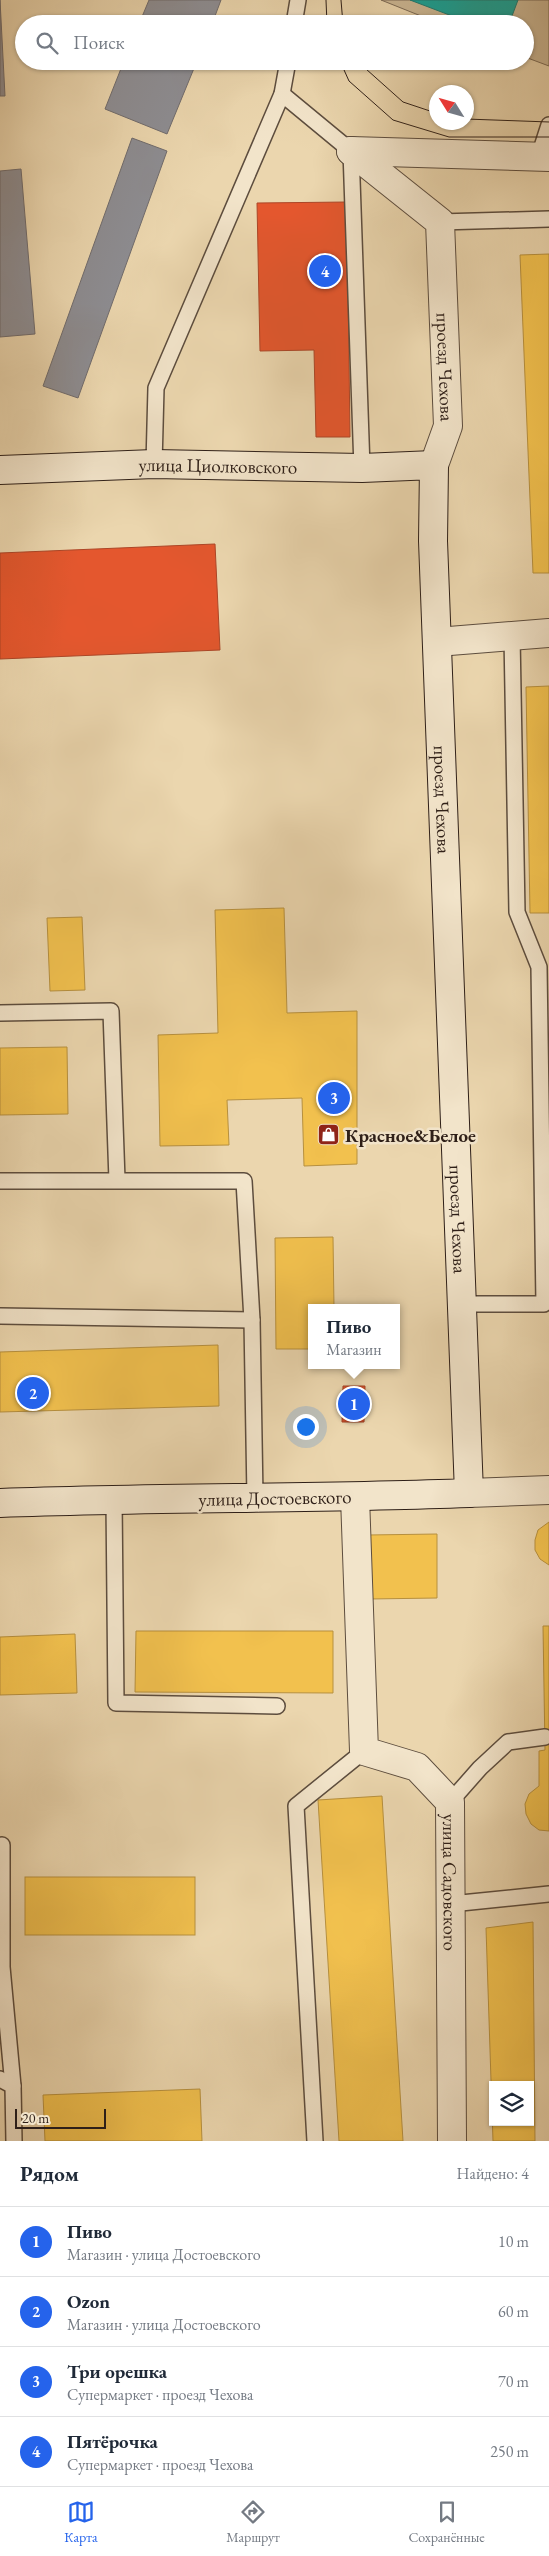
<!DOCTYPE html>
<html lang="ru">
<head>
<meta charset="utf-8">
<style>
  :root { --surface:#fff; --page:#f2f2f3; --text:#1f2937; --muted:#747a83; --line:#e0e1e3; --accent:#2563eb }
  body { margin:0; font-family:"EB Garamond",serif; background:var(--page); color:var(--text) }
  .controls { position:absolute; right:15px; bottom:15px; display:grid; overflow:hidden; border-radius:0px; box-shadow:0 1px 4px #0004 }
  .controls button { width:45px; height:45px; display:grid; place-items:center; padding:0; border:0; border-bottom:1px solid var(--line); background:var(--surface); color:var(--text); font:25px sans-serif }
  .compass { position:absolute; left:429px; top:85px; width:45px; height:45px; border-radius:50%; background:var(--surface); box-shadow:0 1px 4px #0004; rotate:307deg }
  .scale { position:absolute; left:15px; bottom:12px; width:91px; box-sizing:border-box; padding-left:5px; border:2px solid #2e1f18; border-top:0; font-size:14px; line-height:18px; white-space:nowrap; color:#2e1f18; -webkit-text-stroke:4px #f2e4ca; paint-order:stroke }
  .you { position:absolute; left:305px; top:1426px; width:18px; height:18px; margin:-12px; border:4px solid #fff; border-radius:50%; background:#1a73e8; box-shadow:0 0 0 8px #1a73e833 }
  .badge { display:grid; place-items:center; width:32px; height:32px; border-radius:50%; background:var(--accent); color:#fff; font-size:16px; font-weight:700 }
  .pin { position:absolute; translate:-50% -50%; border:2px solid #fff; box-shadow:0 1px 5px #0006 }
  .popup { position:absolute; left:308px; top:1304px; width:92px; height:65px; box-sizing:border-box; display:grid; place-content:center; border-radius:0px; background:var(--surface); filter:drop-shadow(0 1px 4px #0005); font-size:16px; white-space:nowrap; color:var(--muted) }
  .popup b { font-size:19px; color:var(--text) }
  .popup::after { content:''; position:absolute; left:50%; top:100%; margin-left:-10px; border:10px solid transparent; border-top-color:var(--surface) }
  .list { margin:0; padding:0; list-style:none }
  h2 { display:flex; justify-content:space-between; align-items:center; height:65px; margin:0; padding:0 20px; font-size:21px }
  h2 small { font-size:16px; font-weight:400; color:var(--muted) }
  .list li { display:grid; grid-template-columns:32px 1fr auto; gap:15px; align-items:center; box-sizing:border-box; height:70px; padding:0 20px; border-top:1px solid var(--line) }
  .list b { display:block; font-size:19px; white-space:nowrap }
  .list p { margin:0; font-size:16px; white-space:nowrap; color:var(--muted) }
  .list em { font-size:16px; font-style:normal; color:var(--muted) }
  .icon { flex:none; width:28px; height:28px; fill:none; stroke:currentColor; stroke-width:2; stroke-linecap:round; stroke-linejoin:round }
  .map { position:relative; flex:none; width:549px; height:2141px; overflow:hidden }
  .search { position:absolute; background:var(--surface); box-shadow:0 1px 4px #0004; left:15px; right:15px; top:15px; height:55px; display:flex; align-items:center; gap:12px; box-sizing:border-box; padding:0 18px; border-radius:28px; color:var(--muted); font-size:19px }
  .sheet { height:345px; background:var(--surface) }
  nav { display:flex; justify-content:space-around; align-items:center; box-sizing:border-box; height:70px; border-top:1px solid var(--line); background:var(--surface); font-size:14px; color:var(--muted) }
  nav a { display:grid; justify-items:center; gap:2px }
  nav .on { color:var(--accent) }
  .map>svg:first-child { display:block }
  .green { fill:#cbb794; stroke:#7c6b56 }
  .homes { fill:#f2c14e; stroke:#b7903e; fill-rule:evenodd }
  .shops { fill:#e4572e; stroke:#ad4627 }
  .public { fill:#17a398; stroke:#1e7b72 }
  .industry { fill:#8d8d92; stroke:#706c6d }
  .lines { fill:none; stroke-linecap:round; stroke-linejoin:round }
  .lane-casing { stroke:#5d4d3e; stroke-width:18 }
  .street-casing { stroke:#5d4d3e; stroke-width:30 }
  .secondary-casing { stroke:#2e1f18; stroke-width:30 }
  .lane { stroke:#f2e4ca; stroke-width:15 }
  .street { stroke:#f2e4ca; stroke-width:28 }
  .secondary { stroke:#f2e4ca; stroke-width:28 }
  .tram { stroke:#2e1f18; stroke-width:1 }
  .labels { text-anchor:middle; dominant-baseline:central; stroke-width:5; stroke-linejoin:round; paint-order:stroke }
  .street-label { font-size:19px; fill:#2e1f18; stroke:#f2e4ca }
  .poi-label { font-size:19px; font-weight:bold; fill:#2e1f18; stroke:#f2e4ca; text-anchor:start }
</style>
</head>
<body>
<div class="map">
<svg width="549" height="2141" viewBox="0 0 549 2141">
  <rect width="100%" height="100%" fill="#ebd6ae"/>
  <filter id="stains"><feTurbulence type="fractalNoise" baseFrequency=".004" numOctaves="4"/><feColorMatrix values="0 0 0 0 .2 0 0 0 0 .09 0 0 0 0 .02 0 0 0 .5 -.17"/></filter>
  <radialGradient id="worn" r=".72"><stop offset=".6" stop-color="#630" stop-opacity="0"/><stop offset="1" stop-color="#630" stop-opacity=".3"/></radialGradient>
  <path class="green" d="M 381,0 L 549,0 L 549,66 L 525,57 L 525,24 L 441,24 Z"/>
  <g class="homes">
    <path d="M 549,254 L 549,573 L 533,573 L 520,255 Z"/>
    <path d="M 549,686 L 549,913 L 530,913 L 526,687 Z"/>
    <path d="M 284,908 L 287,1013 L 357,1011 L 357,1164 L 304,1166 L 302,1098 L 227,1100 L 229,1145 L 160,1146 L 158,1035 L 218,1033 L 215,910 Z"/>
    <path d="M 82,917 L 85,990 L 50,991 L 47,918 Z"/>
    <path d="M 67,1047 L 68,1114 L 0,1115 L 0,1048 Z"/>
    <path d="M 333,1237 L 334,1308 L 312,1308 L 312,1349 L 276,1349 L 275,1238 Z"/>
    <path d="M 218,1345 L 219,1406 L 0,1412 L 0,1352 Z"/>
    <path d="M 549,1522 L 549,1565 L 540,1559 L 535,1550 L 535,1540 L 538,1530 Z"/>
    <path d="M 437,1534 L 437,1598 L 369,1599 L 368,1535 Z"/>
    <path d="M 543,1626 L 549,1626 L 549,1831 L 539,1830 L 531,1824 L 526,1814 L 525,1804 L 529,1794 L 539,1786 L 539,1751 L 545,1750 Z"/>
    <path d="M 136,1631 L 333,1631 L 333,1693 L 135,1692 Z"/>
    <path d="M 75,1634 L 77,1693 L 0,1695 L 0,1637 Z"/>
    <path d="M 382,1796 L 403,2141 L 339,2141 L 318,1800 Z"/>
    <rect x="25" y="1877" width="170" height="58"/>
    <path d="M 533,1922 L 535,2141 L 493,2141 L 486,1928 ZM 493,2085 L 530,2085 L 530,2122 L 493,2122 Z"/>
    <path d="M 200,2089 L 202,2141 L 45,2141 L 43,2095 Z"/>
  </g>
  <g class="shops">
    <path d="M 347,202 L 350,437 L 316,437 L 314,350 L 260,351 L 257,203 Z"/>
    <path d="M 215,544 L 220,650 L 0,659 L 0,553 Z"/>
    <path d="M 343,1386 L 365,1386 L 364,1422 L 342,1422 Z"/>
  </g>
  <path class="public" d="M 410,0 L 518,0 L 509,24 L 473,24 Z"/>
  <g class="industry">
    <path d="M 0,0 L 5,96 L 0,96 Z"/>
    <path d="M 149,0 L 221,0 L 212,24 L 139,24 Z"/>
    <path d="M 124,61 L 197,61 L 167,134 L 105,109 Z"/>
    <path d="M 132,138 L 167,151 L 78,398 L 43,386 Z"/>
    <path d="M 21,169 L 35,334 L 0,337 L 0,171 Z"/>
  </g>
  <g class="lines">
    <defs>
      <g id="lane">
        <path d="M 294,24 L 298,0"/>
        <path d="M 282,94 L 351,151 L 362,468"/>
        <path d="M 539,156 L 549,125"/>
        <path d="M 440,222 L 549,219"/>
        <path d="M 154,464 L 156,388 L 282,94 L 288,61"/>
        <path d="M 0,1013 L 111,1011 L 117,1180"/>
        <path d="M 0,1181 L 244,1181 L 252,1320 L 255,1498"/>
        <path d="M 463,1304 L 544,1304 L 539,967 L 517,912 L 512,636"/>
        <path d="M 0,1316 L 252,1320"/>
        <path d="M 114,1499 L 116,1703 L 277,1706"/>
        <path d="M 450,1802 L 480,1768 L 508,1742 L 545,1737"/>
        <path d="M 2,1845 L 2,1967 L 13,2086"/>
        <path d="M 451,1904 L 549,1894"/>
        <path d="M 0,2079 L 13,2086 L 14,2141"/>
        <path d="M 315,2141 L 296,1806 L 364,1751"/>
      </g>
      <g id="street">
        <path id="s1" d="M 351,151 L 440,222 L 448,426 L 434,465"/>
        <path d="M 351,151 L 549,157"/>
        <path d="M 437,642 L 549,633"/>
        <path d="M 469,1493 L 549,1490"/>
        <path id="s2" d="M 355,1497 L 364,1751 L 417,1767 L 450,1802 L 452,2141"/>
      </g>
      <g id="secondary">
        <path id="s3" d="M 0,470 L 154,464 L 362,468 L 434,465 L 433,541 L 469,1493 C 313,1499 156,1497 0,1503"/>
      </g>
    </defs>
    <use href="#lane" class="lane-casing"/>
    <use href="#street" class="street-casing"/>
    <use href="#secondary" class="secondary-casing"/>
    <use href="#lane" class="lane"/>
    <use href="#street" class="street"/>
    <use href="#secondary" class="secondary"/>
    <g class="tram">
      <path d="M 326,0 L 327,24"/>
      <path d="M 341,0 L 343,24"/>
      <path d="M 340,61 L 349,81 L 393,120 L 449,137 L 549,137"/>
      <path d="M 361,61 L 366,69 L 403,102 L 436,113"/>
      <path d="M 466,119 L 549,122"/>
    </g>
  </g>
  <defs>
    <symbol id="shop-square" viewBox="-11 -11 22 22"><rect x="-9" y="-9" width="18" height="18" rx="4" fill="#8f2418" stroke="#f2e4ca"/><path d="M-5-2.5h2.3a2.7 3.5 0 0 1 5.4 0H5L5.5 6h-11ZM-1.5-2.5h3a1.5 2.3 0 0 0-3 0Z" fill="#fff"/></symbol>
  </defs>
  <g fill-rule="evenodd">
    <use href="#shop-square" x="316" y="1122" width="25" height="25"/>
  </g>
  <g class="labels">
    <g class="street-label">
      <text stroke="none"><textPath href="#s1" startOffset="259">проезд Чехова</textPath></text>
      <text stroke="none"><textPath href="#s3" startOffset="218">улица Циолковского</textPath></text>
      <text stroke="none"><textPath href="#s3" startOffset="769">проезд Чехова</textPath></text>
      <text stroke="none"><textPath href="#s3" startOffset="1189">проезд Чехова</textPath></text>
      <text transform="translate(275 1498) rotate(-1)">улица Достоевского</text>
      <text stroke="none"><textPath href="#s2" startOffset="438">улица Садовского</textPath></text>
    </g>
    <g class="poi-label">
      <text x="345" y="1135">Красное&amp;Белое</text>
    </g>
  </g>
  <rect width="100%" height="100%" filter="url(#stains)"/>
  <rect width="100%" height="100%" fill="url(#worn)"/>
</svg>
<div class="controls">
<button><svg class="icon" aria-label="layers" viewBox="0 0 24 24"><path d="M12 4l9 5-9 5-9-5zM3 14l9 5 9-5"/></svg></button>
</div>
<svg class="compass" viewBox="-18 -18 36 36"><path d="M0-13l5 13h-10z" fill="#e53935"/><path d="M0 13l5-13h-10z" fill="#747a83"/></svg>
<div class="scale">20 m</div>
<div class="you"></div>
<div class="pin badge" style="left:354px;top:1404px">1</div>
<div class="popup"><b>Пиво</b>Магазин</div>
<div class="pin badge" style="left:33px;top:1393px">2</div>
<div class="pin badge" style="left:334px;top:1098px">3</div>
<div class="pin badge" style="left:325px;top:271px">4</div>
<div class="search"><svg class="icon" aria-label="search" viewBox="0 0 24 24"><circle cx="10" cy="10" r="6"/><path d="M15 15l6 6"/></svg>Поиск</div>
</div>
<section class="sheet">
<h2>Рядом<small>Найдено: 4</small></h2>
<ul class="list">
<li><span class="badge">1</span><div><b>Пиво</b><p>Магазин · улица Достоевского</p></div><em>10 m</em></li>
<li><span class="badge">2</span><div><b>Ozon</b><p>Магазин · улица Достоевского</p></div><em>60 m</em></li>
<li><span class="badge">3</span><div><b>Три орешка</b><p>Супермаркет · проезд Чехова</p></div><em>70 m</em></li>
<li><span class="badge">4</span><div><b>Пятёрочка</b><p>Супермаркет · проезд Чехова</p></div><em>250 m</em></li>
</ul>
</section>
<nav>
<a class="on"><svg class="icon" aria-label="map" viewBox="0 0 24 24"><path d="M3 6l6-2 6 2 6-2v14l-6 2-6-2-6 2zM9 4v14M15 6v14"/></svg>Карта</a>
<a><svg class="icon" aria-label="directions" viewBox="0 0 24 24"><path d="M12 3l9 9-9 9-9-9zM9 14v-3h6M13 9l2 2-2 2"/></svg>Маршрут</a>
<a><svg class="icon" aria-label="saved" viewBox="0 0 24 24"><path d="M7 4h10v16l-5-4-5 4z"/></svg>Сохранённые</a>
</nav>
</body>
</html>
